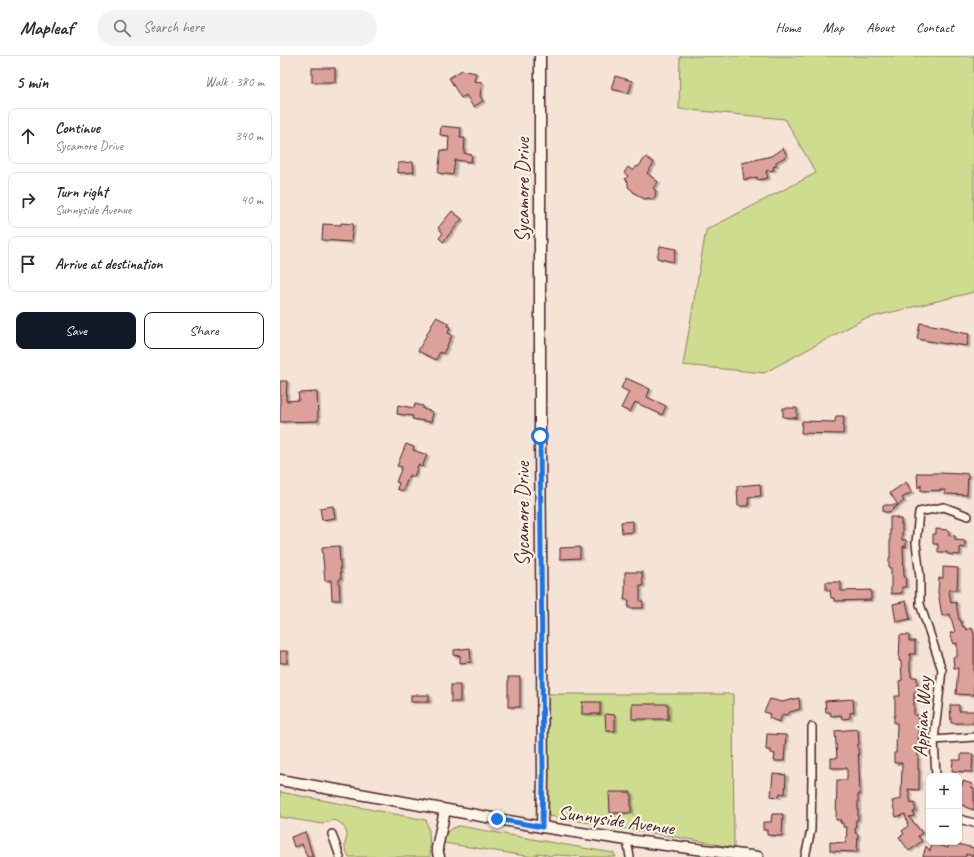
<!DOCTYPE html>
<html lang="en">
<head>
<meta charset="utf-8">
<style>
  :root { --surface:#fff; --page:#f2f2f3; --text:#2b2b33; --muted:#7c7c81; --line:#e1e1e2; --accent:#111827 }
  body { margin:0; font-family:Caveat,sans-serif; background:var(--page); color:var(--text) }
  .controls { position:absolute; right:12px; bottom:12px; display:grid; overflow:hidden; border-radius:8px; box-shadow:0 1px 3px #0004 }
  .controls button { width:36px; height:36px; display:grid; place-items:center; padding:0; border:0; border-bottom:1px solid var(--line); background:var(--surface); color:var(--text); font:20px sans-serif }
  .stop { position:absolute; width:12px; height:12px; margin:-9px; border:3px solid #1a73e8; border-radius:50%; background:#fff }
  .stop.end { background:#1a73e8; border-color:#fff; box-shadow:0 1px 4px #0008 }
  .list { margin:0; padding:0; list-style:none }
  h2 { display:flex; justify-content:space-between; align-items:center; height:52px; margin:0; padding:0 16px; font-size:17px }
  h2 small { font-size:13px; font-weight:400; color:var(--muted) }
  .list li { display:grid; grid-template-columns:26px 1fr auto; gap:12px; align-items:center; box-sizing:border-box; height:56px; margin:0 8px 8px; padding:0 8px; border:1px solid var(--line); border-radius:8px }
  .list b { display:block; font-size:15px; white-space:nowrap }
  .list p { margin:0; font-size:13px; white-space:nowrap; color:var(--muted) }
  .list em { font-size:13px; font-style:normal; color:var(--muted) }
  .actions { display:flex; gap:8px; padding:12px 16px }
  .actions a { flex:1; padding:9px 0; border:1px solid var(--accent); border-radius:8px; text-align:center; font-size:14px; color:var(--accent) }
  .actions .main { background:var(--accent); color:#fff }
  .icon { flex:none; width:22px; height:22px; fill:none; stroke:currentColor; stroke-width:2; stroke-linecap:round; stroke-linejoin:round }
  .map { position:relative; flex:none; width:694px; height:801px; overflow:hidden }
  header { display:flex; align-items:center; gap:24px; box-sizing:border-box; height:56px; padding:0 20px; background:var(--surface); border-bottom:1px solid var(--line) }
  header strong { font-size:19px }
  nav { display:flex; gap:22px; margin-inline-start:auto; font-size:14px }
  .search { width:280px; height:36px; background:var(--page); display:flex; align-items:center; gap:10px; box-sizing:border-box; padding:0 14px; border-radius:22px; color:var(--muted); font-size:15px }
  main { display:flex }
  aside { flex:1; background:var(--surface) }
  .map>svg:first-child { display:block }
  .green { fill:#cedc8f; stroke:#8c7e5d }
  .building { fill:#dba19a; stroke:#4a1f2b; filter:url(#shadow) }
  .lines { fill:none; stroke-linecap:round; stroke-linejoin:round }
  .street-casing { stroke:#4a1f2b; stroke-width:10 }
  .secondary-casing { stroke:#4a1f2b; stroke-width:13 }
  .street { stroke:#fcf5e5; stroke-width:7 }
  .secondary { stroke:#fcf5e5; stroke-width:10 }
  .route { stroke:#1a73e8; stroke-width:5 }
  .labels { text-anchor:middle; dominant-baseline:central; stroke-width:4; stroke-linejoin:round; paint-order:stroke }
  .street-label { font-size:20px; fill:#4a1f2b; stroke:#fcf5e5 }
</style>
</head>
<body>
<header>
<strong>Mapleaf</strong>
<div class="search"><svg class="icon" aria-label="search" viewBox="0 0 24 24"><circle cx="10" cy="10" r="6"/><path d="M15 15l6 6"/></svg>Search here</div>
<nav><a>Home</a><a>Map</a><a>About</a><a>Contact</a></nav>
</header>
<main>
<aside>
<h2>5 min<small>Walk · 380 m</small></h2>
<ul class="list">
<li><svg class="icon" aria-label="ahead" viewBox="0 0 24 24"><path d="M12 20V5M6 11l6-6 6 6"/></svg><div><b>Continue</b><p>Sycamore Drive</p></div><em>340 m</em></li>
<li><svg class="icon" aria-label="right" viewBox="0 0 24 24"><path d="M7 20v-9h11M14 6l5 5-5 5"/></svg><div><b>Turn right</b><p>Sunnyside Avenue</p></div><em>40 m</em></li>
<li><svg class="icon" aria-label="arrive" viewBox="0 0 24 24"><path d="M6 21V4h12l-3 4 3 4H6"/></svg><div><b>Arrive at destination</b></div></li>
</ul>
<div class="actions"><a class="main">Save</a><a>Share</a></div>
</aside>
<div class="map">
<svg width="694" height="801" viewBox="0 0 694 801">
  <defs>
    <filter id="shadow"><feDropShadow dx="2.5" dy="1.5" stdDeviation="0" flood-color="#0004"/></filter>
  </defs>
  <rect width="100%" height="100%" fill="#f5e4d6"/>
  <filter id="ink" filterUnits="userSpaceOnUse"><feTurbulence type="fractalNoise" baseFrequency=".025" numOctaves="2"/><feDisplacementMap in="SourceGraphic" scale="8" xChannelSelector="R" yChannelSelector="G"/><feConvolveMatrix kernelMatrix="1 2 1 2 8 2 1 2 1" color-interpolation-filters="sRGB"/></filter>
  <g filter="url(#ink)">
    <g class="green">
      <path d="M 400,0 L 694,0 L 694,236 L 584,263 L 484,317 L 403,309 L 426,174 L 536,117 L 505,63 L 399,53 Z"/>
      <path d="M 268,638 L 453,638 L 454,792 L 426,786 L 269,760 Z"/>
      <path d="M 0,736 L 146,764 L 149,775 L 150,801 L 69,801 C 67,797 64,792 65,789 C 65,785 67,783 67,779 C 66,770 58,762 49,765 C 47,765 45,767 43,768 L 0,761 Z"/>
      <path d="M 179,770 L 269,786 L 327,796 L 334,797 L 336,801 L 309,801 L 277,799 L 270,800 L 260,797 L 253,801 L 164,787 C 165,776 169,773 179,770 Z"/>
    </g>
    <g class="building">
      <rect x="32" y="12" width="23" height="14"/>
      <path d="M 182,14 L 196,17 L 194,25 L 202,26 L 200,40 L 203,45 L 193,51 L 186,39 L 181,42 L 169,22 Z"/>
      <path d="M 335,20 L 352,25 L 349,37 L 331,33 Z"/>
      <path d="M 161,70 L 181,72 L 180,82 L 185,82 L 184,97 L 192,99 L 191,106 L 175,104 L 173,119 L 158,117 L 161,94 L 168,95 L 169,80 L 160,79 Z"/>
      <path d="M 503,92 L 507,100 L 496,106 L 496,110 L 493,111 L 494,114 L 486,115 L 488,122 L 478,124 L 477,121 L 464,124 L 462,107 L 491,100 Z"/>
      <path d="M 366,101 L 374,107 L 367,117 L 378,126 L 373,132 L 376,135 L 375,137 L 376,139 L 372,144 L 369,142 L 364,143 L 353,136 L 353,135 L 348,131 L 348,126 L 345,123 L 348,120 L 344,117 L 348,111 L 353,115 L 357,110 L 358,111 Z"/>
      <path d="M 133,106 L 134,116 L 118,117 L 118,107 Z"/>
      <path d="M 172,155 L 182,163 L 163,186 L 159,182 L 163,177 L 158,172 Z"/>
      <path d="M 61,167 L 73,168 L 71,186 L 42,184 L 43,168 L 61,169 Z"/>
      <path d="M 380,190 L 396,193 L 393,206 L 377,202 Z"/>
      <path d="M 156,261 L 168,267 L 167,270 L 170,271 L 168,277 L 172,279 L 163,298 L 160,296 L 156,304 L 138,295 Z"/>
      <path d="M 640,267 L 669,272 L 669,274 L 689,278 L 687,290 L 667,287 L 667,288 L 637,283 Z"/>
      <path d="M 346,322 L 370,333 L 367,341 L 386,350 L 382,359 L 355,346 L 350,356 L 341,352 L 349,336 L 341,332 Z"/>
      <path d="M 0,325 L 7,325 L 6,345 L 19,344 L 18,337 L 37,336 L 38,365 L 0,366 Z"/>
      <path d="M 135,348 L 143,350 L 143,353 L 153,356 L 151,366 L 132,363 L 133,360 L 117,358 L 118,349 L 134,352 Z"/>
      <path d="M 503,352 L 517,352 L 517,362 L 503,361 Z"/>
      <path d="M 556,360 L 564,360 L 563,378 L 521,377 L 522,365 L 555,366 Z"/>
      <path d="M 126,388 L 134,391 L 133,394 L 147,399 L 142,411 L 138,409 L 134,421 L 129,419 L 123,435 L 117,433 L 119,427 L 116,426 L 122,411 L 117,410 Z"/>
      <path d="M 637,417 L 659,417 L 681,418 L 681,417 L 688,418 L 687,439 L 665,438 L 665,434 L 641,435 L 641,429 L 638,432 Z"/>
      <path d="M 626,426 L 632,436 L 622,442 L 624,445 L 609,456 L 603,456 L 603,449 L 618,449 L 610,437 Z"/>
      <path d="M 480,428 L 481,440 L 468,441 L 469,450 L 458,450 L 457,430 Z"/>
      <path d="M 53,450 L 55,462 L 42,464 L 40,452 Z"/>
      <path d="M 610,461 L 617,461 L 617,463 L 621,463 L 621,468 L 622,468 L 622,484 L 626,484 L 626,491 L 623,490 L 624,520 L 625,520 L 626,531 L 622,531 L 622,537 L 611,538 L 611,512 L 609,512 L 609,502 L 610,502 Z"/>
      <path d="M 353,465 L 353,476 L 342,477 L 341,466 Z"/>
      <path d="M 656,473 L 669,474 L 669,479 L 675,480 L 675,484 L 685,485 L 685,492 L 680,491 L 680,499 L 667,498 L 667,496 L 658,496 L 658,488 L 653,488 L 653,478 L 656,478 Z"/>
      <path d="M 59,490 L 61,523 L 59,524 L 60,544 L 52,544 L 51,524 L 45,525 L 42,491 Z"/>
      <path d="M 300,491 L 300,502 L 280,503 L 280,492 Z"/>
      <path d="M 663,511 L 678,512 L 677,534 L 669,534 L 671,547 L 676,546 L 679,564 L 680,563 L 683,571 L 685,571 L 686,574 L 692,572 L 694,579 L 694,639 L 676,638 L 678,612 L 674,612 L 673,601 L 677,601 L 677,587 L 674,588 L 670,577 L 675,576 L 670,558 L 662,560 L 658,536 L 659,522 L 663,522 Z"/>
      <path d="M 345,516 L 362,516 L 363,530 L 360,530 L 360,545 L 363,546 L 363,552 L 348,552 L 349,544 L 344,544 L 345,536 Z"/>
      <path d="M 546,526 L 561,526 L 561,535 L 591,534 L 591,544 L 554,545 L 554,542 L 551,542 L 550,534 L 546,534 Z"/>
      <path d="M 626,545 L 630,563 L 616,566 L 613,548 Z"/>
      <path d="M 620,579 L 629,579 L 629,585 L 635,585 L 635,598 L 630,598 L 630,615 L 631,615 L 631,621 L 637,621 L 637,636 L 634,636 L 634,659 L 639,659 L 638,694 L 638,713 L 639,713 L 639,734 L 628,733 L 631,747 L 634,746 L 636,755 L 633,756 L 634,760 L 629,761 L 642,777 L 638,780 L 642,785 L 629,795 L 619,781 L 624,778 L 622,775 L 628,770 L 625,758 L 616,761 L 612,745 L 621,743 L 622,707 L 614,707 L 614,697 L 616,697 L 617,667 L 614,667 L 614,660 L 615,660 L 615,640 L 620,640 L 619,625 L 622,624 L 621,605 L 619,605 Z"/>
      <path d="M 190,592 L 191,606 L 180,607 L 180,599 L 174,600 L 174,594 Z"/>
      <rect x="0" y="595" width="7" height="12"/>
      <rect x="228" y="621" width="12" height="30"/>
      <rect x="171" y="629" width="9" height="17"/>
      <rect x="131" y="639" width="18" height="7"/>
      <path d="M 519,642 L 520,653 L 510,656 L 506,659 L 503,658 L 499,666 L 489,662 L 490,658 L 484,656 L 490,643 L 502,646 Z"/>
      <path d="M 573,643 L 574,656 L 570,657 L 570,662 L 562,663 L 561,659 L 551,660 L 550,656 L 546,656 L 545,645 Z"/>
      <rect x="302" y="646" width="18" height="12"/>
      <rect x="352" y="648" width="36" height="15"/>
      <path d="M 670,649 L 679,649 L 679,655 L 694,655 L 694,667 L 671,667 Z"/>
      <path d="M 325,658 L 335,659 L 335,675 L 326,675 Z"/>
      <path d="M 578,673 L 579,688 L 578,688 L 580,739 L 578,739 L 578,764 L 576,764 L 575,777 L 578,778 L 577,796 L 550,795 L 550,786 L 566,787 L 567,771 L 563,771 L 563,767 L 560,767 L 561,764 L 556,764 L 557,724 L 567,724 L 567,712 L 551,712 L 551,702 L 557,702 L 555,675 Z"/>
      <path d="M 487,678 L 506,679 L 504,705 L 494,705 L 495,698 L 491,697 L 491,694 L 486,694 Z"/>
      <path d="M 681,698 L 693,698 L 692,716 L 672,715 L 673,704 L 681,704 Z"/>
      <path d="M 493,718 L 506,719 L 505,738 L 500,737 L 499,741 L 491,740 Z"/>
      <path d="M 683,725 L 692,728 L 691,731 L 694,732 L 694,754 L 685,751 L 685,750 L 679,748 L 679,729 L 682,730 Z"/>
      <path d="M 329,736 L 351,736 L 351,757 L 330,757 Z"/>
      <path d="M 492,758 L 503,758 L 502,780 L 487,779 L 487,774 L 483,774 L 483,766 L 491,766 Z"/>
      <path d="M 25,776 L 29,788 L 33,801 L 27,801 L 22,788 L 14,791 L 11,781 Z"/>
      <path d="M 669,786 L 694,792 L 694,800 L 686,798 L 685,801 L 643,801 L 646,790 L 650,795 L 652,787 L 668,792 Z"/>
    </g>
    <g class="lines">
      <defs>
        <g id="street">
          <path d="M 654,684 L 694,681"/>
          <path d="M 656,720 L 654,684 L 662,614 L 640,548 L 640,521 L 636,487 L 639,456 L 664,451 L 688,460"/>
          <path d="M 679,763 L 694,767"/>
          <path d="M 52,778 L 60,801"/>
          <path d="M 347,784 L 350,801"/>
          <path d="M 525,801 L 531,774 L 532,723 L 532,671"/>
        </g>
        <g id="secondary">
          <path d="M 260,0 L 260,380 L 263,719 L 262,771"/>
          <path d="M 0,724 L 85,739 L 262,771 L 347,784 L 478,801"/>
          <path d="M 159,801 L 157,792 L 165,754"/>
        </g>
      </defs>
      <use href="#street" class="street-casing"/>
      <use href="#secondary" class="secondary-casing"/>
      <use href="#street" class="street"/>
      <use href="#secondary" class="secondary"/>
    </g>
  </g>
  <g class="lines" filter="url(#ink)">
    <path class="route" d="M 217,763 L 262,771 L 263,719 L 260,380"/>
  </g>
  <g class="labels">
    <g class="street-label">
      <text transform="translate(242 134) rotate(-90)">Sycamore Drive</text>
      <text transform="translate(242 458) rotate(-90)">Sycamore Drive</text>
      <text transform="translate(642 661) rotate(-87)">Appian Way</text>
      <text transform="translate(336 764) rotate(8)">Sunnyside Avenue</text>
    </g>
  </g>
</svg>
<div class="controls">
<button>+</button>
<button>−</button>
</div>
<div class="stop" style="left:260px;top:380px"></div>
<div class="stop end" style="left:217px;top:763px"></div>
</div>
</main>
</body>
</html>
